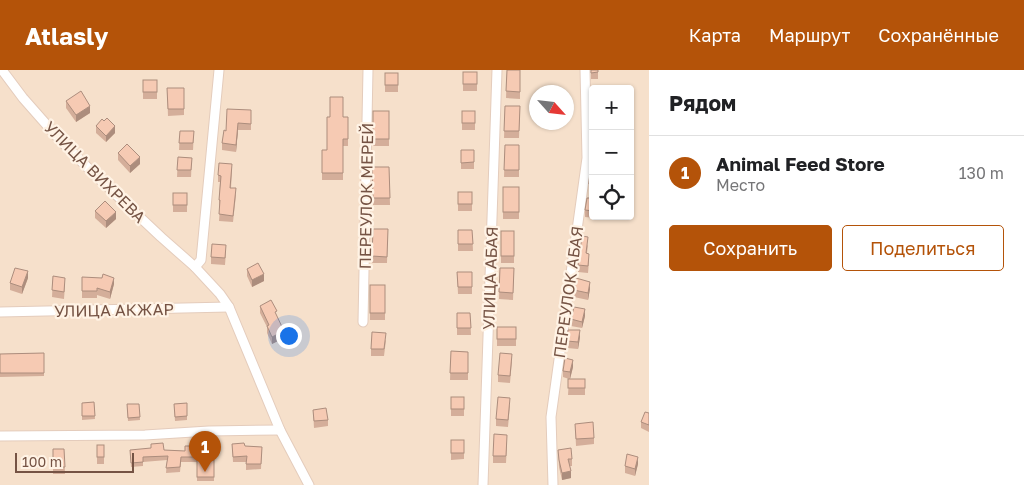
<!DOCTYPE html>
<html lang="ru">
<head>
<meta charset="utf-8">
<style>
  :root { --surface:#fff; --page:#f6f6f6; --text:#202124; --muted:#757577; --line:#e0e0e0; --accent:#b45309 }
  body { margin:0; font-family:"Golos Text",sans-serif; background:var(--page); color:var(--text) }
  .controls { position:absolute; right:15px; top:15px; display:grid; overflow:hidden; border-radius:5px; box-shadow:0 1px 4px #0004 }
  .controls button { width:45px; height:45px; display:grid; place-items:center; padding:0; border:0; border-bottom:1px solid var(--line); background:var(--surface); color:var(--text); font:25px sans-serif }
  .compass { position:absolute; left:529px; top:15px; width:45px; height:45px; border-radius:50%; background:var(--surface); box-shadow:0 1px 4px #0004; rotate:117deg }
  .scale { position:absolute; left:15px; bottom:12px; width:119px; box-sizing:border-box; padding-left:5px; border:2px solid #755344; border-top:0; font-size:14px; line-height:18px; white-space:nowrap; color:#755344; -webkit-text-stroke:4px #fff3e5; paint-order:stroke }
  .you { position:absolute; left:288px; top:265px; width:18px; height:18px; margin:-12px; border:4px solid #fff; border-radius:50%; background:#1a73e8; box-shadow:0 0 0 8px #1a73e833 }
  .badge { display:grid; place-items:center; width:32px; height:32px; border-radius:50%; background:var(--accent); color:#fff; font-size:16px; font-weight:700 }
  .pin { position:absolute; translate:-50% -41px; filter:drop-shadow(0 1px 2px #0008) }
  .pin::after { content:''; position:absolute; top:26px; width:18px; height:15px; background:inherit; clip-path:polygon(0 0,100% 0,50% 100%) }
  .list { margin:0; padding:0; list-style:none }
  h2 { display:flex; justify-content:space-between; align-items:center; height:65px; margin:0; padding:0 20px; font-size:21px }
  h2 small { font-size:16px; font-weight:400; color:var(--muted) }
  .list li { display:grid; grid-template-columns:32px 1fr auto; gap:15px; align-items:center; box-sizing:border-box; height:75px; padding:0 20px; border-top:1px solid var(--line) }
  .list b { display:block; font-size:19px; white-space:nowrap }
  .list p { margin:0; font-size:16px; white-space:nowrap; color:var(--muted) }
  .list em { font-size:16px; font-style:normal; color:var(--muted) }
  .actions { display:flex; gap:10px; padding:15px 20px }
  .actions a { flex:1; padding:11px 0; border:1px solid var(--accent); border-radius:5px; text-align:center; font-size:18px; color:var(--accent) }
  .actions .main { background:var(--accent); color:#fff }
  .icon { flex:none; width:28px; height:28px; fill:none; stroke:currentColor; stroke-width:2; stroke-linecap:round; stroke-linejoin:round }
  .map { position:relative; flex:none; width:649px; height:415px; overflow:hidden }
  header { display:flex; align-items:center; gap:30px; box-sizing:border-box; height:70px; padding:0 25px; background:var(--accent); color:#fff }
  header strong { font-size:24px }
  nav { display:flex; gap:28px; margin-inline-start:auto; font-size:18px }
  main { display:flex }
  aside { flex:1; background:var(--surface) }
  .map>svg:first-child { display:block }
  .residential { fill:#f6e0cb; fill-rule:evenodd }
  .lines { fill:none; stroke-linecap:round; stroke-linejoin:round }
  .minor-casing { stroke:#e4ccbc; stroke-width:11 }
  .minor { stroke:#fff; stroke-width:9 }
  .wall { fill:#d4ae9a }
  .shaded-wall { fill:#ac8d7d }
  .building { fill:#f6cab3; stroke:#ac8d7d }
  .labels { text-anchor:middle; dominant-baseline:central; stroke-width:4.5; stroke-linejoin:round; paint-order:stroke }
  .street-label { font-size:16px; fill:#755344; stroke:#fff3e5 }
</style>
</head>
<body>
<header>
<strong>Atlasly</strong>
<nav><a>Карта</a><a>Маршрут</a><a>Сохранённые</a></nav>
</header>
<main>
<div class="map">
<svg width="649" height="415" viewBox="0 0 649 415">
  <rect width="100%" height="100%" fill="#feefdd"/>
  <path class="residential" d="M 0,0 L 649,0 L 649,415 L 0,415 ZM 593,19 L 630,19 L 630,146 L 593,146 ZM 536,22 L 566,22 L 566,52 L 536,52 Z"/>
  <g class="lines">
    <defs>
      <g id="minor">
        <path d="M 2,0 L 23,28 L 60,70 L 94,104 L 161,167 L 195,197"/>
        <path d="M 219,0 L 201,190 L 195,197 L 220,224 L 229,237 L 280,360 L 309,415"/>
        <path d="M 0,242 L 229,237"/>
        <path d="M 363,252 L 368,0"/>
        <path d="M 0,366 L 145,365 L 209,361 L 280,360"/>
        <path d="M 483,415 L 497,0"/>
        <path d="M 553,415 L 551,347 L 587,88 L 585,0"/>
      </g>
    </defs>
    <use href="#minor" class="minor-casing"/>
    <use href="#minor" class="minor"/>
  </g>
  <g class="wall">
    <path d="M 507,0 L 520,0 L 520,29 L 506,28 Z"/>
    <rect x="591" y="0" width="7" height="9"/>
    <rect x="463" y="2" width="14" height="19"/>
    <rect x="385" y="3" width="13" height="19"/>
    <rect x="143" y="10" width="14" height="19"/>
    <path d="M 167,18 L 184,18 L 184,45 L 168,46 Z"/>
    <path d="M 66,31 L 90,43 L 76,52 L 66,38 Z"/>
    <path d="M 505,36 L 520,36 L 519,68 L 504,68 Z"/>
    <path d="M 251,40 L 251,60 L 238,60 L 236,82 L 222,80 L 222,73 L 226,61 Z"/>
    <rect x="373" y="41" width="16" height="35"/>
    <rect x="462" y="41" width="13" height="19"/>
    <path d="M 330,47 L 348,47 L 348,76 L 343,76 L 343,110 L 322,110 L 322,80 L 327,80 Z"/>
    <path d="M 104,51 L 115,63 L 106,72 L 96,63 L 96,56 Z"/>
    <path d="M 180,61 L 194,61 L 193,80 L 179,80 Z"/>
    <path d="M 505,75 L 519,75 L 519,107 L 504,107 Z"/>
    <rect x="461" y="80" width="13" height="19"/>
    <path d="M 118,83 L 140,94 L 130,103 L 118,90 Z"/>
    <path d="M 178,87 L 192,88 L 191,107 L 177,107 Z"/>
    <path d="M 372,97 L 389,97 L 390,135 L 373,135 Z"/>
    <path d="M 232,101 L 231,118 L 236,125 L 233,152 L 219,151 L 220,137 L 219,137 L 219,130 L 220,112 L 218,112 L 218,105 Z"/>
    <path d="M 593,102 L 593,122 L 589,121 L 589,114 Z"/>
    <rect x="503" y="117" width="16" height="32"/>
    <rect x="458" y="122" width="14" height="19"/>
    <rect x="173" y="123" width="14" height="19"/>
    <path d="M 593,128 L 593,146 L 595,146 L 595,148 L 585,147 L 585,140 Z"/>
    <path d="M 95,141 L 116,149 L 106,158 L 95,148 Z"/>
    <path d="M 373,159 L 388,159 L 387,193 L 372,193 Z"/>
    <path d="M 458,160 L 472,160 L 473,181 L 458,181 Z"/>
    <rect x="501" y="161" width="13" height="32"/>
    <path d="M 588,174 L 587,183 L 589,191 L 588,203 L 578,202 L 578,195 Z"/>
    <path d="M 226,182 L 225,195 L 211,194 L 211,187 Z"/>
    <path d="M 500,198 L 514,198 L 513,230 L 499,229 Z"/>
    <path d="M 247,199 L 264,211 L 252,217 L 247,206 Z"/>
    <path d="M 457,202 L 472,202 L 472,224 L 458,224 Z"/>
    <path d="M 53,206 L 65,215 L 64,229 L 52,227 Z"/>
    <path d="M 82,207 L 114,214 L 110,229 L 97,225 L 97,228 L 82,228 Z"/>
    <path d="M 28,208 L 22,224 L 10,220 L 10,213 Z"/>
    <rect x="370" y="215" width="15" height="35"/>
    <path d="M 590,219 L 588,230 L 574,227 L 574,220 Z"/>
    <path d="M 260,236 L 277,247 L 284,268 L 272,274 L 267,263 L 267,257 L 260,243 Z"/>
    <path d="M 457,243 L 470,243 L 471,265 L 457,265 Z"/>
    <path d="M 585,246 L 582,258 L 571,256 L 571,249 Z"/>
    <rect x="497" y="257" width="19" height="19"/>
    <path d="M 580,267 L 578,279 L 567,278 L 567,271 Z"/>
    <path d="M 386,270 L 384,286 L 371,286 L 371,279 Z"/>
    <path d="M 451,281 L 468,282 L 468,310 L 450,310 Z"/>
    <path d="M 44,283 L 44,306 L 0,307 L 0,284 Z"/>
    <path d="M 512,291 L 510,313 L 498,312 L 498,305 Z"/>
    <path d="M 573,297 L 570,309 L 585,309 L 585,325 L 568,325 L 569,309 L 563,307 L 563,301 Z"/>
    <rect x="451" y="327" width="13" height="19"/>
    <path d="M 94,332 L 95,349 L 82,350 L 82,333 Z"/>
    <path d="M 187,333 L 187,350 L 175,351 L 174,334 Z"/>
    <path d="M 127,334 L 139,334 L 140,350 L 128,351 Z"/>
    <path d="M 510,335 L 508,357 L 496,356 L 496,349 Z"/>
    <path d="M 313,340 L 328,350 L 328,356 L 314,358 Z"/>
    <path d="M 649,343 L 649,362 L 641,358 L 641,352 Z"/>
    <path d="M 575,354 L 594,368 L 594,374 L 576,376 Z"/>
    <path d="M 451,370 L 464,370 L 464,389 L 451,390 Z"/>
    <path d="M 507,372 L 506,393 L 493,393 L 493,386 Z"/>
    <path d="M 232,374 L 245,376 L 262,377 L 261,399 L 246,400 L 246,392 L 233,392 Z"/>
    <path d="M 104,375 L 104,394 L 97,394 L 97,387 Z"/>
    <path d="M 198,376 L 198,390 L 214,390 L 214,411 L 197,411 L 197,392 L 181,392 L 180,402 L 166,403 L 167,390 L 143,392 L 143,396 L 131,397 L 130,380 L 164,380 L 185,381 Z"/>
    <path d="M 53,379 L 64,379 L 65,404 L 53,404 Z"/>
    <path d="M 558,380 L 572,389 L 572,396 L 570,396 L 571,408 L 562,410 L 559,397 Z"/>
    <path d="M 638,394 L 635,406 L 625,403 L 625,396 Z"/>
  </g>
  <g class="shaded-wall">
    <path d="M 90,36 L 90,43 L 76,52 L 76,45 Z"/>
    <path d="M 238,53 L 238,60 L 236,82 L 236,75 Z"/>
    <path d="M 115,56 L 115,63 L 106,72 L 106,66 Z"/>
    <path d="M 140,87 L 140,94 L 130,103 L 130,96 Z"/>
    <path d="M 116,142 L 116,149 L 106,158 L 106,151 Z"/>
    <path d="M 28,201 L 28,208 L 22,224 L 22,217 Z"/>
    <path d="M 264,204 L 264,211 L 252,217 L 252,210 Z"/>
    <path d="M 114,208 L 114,214 L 110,229 L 110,222 Z"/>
    <path d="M 590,212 L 590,219 L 588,230 L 588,223 Z"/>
    <path d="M 585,239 L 585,246 L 582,258 L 582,252 Z"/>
    <path d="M 580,260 L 580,267 L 578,279 L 578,272 Z"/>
    <path d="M 284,261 L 284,268 L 272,274 L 272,267 Z"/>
    <path d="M 573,290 L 573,297 L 570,309 L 570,302 Z"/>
    <path d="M 638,387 L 638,394 L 635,406 L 635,399 Z"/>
    <path d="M 571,401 L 571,408 L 562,410 L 562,403 Z"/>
  </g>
  <g class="building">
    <path d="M 507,0 L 520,0 L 520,22 L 506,21 Z"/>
    <path d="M 591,0 L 598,0 L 598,2 L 591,3 Z"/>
    <rect x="463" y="2" width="14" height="12"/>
    <rect x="385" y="3" width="13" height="12"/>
    <rect x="143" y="10" width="14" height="12"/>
    <path d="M 167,18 L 184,18 L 184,39 L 168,39 Z"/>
    <path d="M 81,21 L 90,36 L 76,45 L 66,31 Z"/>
    <path d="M 330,27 L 343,27 L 343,47 L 348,47 L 348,69 L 343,69 L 343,103 L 322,103 L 322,80 L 327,80 L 327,47 L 330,47 Z"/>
    <path d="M 505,36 L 520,36 L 519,61 L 504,61 Z"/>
    <path d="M 227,39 L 251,40 L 251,54 L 238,53 L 236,75 L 222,73 L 224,60 L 226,61 Z"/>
    <rect x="373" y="41" width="16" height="28"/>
    <rect x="462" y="41" width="13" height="12"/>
    <path d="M 107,48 L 115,56 L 106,66 L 96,56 L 102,49 L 104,51 Z"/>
    <path d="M 180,61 L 194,61 L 193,73 L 179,73 Z"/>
    <path d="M 127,74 L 140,87 L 130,96 L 118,83 Z"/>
    <path d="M 505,75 L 519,75 L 519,100 L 504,100 Z"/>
    <path d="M 461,80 L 474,80 L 474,92 L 461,93 Z"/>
    <path d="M 178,87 L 192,88 L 191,100 L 177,100 Z"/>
    <path d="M 219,93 L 232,94 L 230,118 L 236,118 L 233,146 L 219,144 L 220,130 L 219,130 L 221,106 L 218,105 Z"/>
    <path d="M 372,97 L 389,97 L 390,128 L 373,128 Z"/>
    <path d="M 590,102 L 593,102 L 593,115 L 589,114 Z"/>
    <rect x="503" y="117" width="16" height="25"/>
    <rect x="458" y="122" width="14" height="12"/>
    <rect x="173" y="123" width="14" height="12"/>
    <path d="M 587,128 L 593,128 L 593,141 L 585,140 Z"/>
    <path d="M 105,131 L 116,142 L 106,151 L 95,141 Z"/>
    <path d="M 373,159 L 388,159 L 387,187 L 372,186 Z"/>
    <path d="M 458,160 L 472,160 L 473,174 L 458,174 Z"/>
    <rect x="501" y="161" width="13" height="25"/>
    <path d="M 582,166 L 588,167 L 586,183 L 589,184 L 588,196 L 578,195 Z"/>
    <path d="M 212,174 L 226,175 L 225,188 L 211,187 Z"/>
    <path d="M 258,193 L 264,204 L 252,210 L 247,199 Z"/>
    <path d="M 15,198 L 28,201 L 22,217 L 10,213 Z"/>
    <path d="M 500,198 L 514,198 L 513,223 L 499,222 Z"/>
    <path d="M 457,202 L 472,202 L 472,217 L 458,217 Z"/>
    <path d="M 103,204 L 114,208 L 110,222 L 97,218 L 97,221 L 82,221 L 82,207 L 102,208 Z"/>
    <path d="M 53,206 L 65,208 L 64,222 L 52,220 Z"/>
    <path d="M 576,208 L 590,212 L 588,223 L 574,220 Z"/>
    <rect x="370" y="215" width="15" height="28"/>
    <path d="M 271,230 L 277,241 L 275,242 L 284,261 L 272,267 L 267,256 L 269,255 L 260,236 Z"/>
    <path d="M 574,237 L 585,239 L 582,252 L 571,249 Z"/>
    <path d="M 457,243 L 470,243 L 471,258 L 457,258 Z"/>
    <rect x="497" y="257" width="19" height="12"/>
    <path d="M 568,260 L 580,260 L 578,272 L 567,271 Z"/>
    <path d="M 372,262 L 386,263 L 384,279 L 371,279 Z"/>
    <path d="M 451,281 L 468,282 L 468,303 L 450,303 Z"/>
    <path d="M 44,283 L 44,303 L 0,303 L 0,284 Z"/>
    <path d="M 500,283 L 512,284 L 510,306 L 498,305 Z"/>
    <path d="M 565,288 L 573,290 L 570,302 L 563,301 Z"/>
    <rect x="568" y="309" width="17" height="9"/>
    <rect x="451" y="327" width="13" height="12"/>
    <path d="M 498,327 L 510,328 L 508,350 L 496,349 Z"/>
    <path d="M 94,332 L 95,346 L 82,346 L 82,333 Z"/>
    <path d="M 187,333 L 187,346 L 175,347 L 174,334 Z"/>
    <path d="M 127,334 L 139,334 L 140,347 L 128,348 Z"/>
    <path d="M 326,338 L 328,350 L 314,351 L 313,340 Z"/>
    <path d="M 645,342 L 649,343 L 649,355 L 641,352 Z"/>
    <path d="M 593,352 L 594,368 L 576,369 L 575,354 Z"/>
    <path d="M 494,364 L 507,365 L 506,386 L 493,386 Z"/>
    <rect x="451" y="370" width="13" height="13"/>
    <path d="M 163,373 L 164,380 L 185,381 L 185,376 L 198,376 L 198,387 L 181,387 L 180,397 L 166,398 L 168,386 L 143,387 L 143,392 L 131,393 L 130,380 L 151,378 L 151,374 Z"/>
    <path d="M 244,373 L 245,376 L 262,377 L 261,394 L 246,394 L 247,386 L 233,387 L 232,374 Z"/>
    <rect x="97" y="375" width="7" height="12"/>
    <path d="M 571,378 L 572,389 L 568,389 L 571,401 L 562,403 L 559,390 L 558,380 Z"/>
    <path d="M 53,379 L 64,379 L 65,397 L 53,397 Z"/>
    <path d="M 627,384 L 638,387 L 635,399 L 625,396 Z"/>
    <rect x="197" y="390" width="17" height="17"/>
  </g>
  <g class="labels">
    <g class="street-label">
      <text transform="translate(95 102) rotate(45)">УЛИЦА ВИХРЕВА</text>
      <text transform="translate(366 126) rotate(-89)">ПЕРЕУЛОК МЕРЕЙ</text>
      <text transform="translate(490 208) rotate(-88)">УЛИЦА АБАЯ</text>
      <text transform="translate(568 222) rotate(-82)">ПЕРЕУЛОК АБАЯ</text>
      <text transform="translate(114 240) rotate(-1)">УЛИЦА АКЖАР</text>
    </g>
  </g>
</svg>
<div class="controls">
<button>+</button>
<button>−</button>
<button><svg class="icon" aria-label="locate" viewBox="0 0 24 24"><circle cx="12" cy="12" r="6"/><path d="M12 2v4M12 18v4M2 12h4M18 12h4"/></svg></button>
</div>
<svg class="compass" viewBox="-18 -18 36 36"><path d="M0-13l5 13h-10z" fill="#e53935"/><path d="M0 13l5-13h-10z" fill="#757577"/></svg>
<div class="scale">100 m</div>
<div class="you"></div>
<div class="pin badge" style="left:205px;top:402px">1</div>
</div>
<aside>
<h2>Рядом<small></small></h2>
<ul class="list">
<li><span class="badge">1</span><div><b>Animal Feed Store</b><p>Место</p></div><em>130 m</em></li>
</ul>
<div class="actions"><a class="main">Сохранить</a><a>Поделиться</a></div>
</aside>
</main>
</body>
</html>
